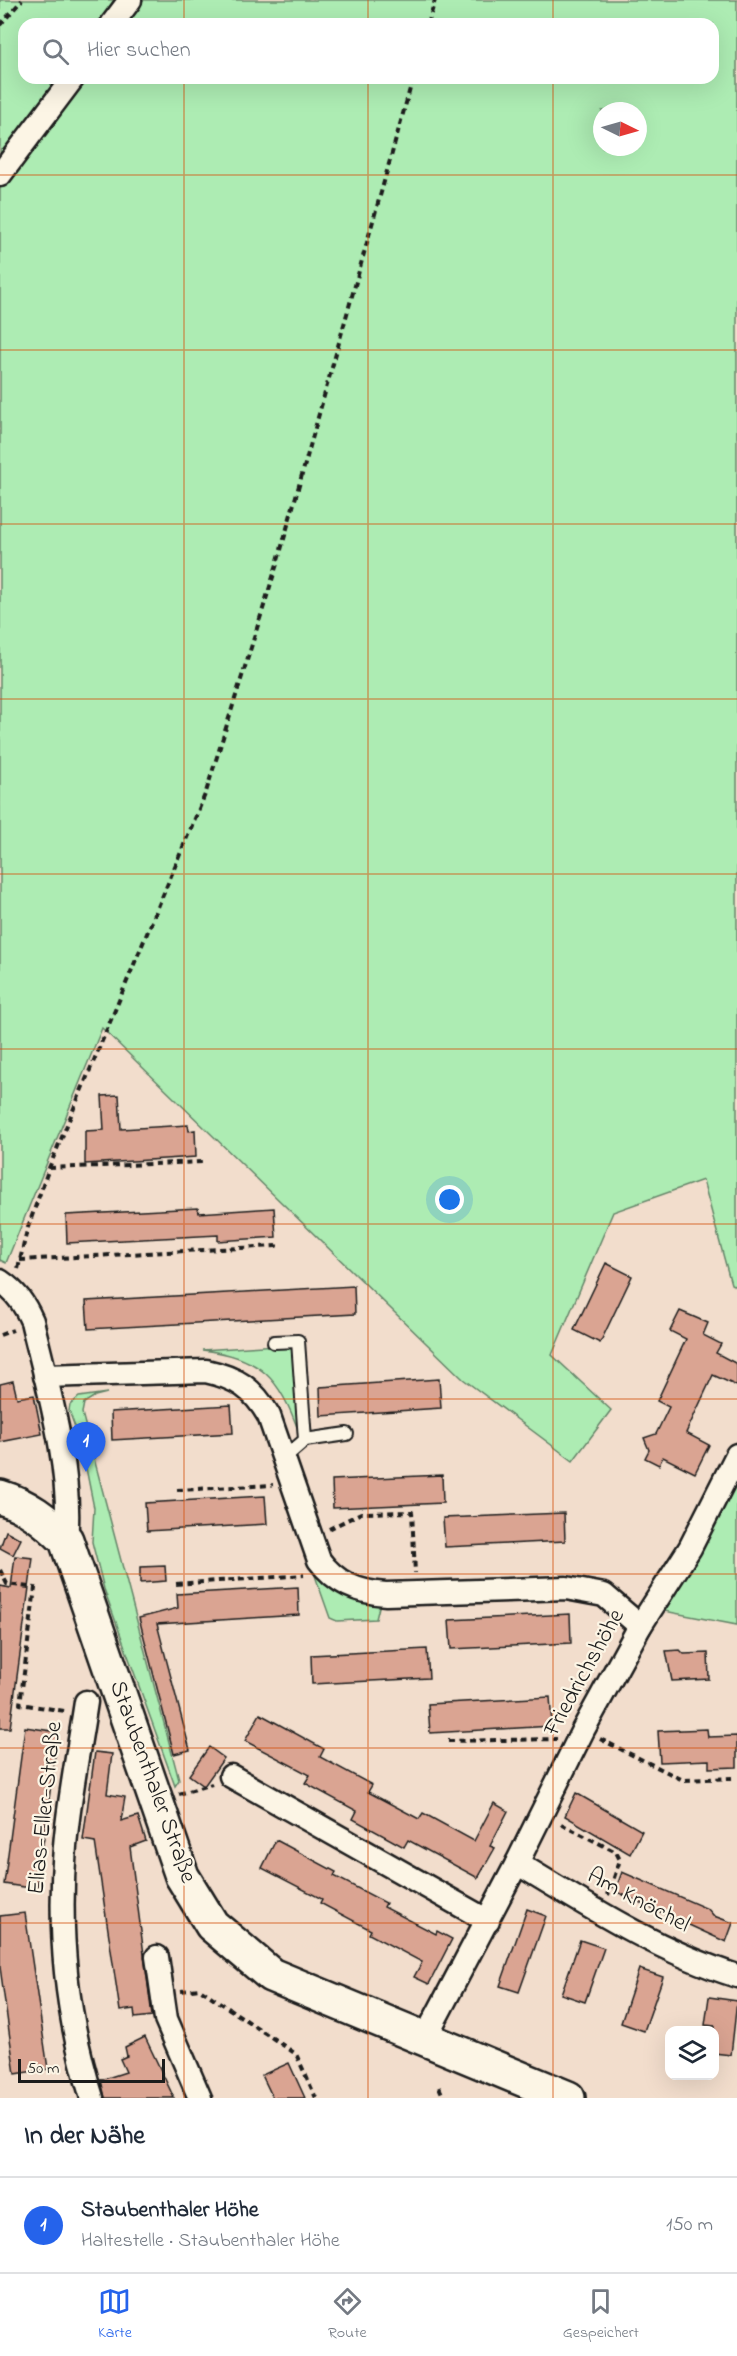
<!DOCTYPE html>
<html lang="de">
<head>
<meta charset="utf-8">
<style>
  :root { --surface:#fff; --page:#f6f6f7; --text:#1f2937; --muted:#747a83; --line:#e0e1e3; --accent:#2563eb }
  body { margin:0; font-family:"Indie Flower",sans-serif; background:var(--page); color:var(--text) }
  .controls { position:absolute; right:18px; bottom:18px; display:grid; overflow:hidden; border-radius:12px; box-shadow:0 6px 24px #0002 }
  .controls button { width:54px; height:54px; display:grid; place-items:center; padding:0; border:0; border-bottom:2px solid var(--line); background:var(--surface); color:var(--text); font:30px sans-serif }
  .compass { position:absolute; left:593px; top:102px; width:54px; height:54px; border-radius:50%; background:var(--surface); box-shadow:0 6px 24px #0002; rotate:95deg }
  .scale { position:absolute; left:18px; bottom:15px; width:147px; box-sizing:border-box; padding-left:6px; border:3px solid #1c1c1c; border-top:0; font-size:16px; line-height:21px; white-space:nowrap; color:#1c1c1c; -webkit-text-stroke:4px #fcf5e5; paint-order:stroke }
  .you { position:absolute; left:450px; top:1200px; width:21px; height:21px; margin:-15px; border:4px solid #fff; border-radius:50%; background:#1a73e8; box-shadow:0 0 0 9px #1a73e833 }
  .badge { display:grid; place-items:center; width:39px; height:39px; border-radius:50%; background:var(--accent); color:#fff; font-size:20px; font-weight:700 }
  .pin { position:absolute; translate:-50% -50px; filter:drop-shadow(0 2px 3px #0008) }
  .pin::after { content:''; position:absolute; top:32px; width:21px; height:18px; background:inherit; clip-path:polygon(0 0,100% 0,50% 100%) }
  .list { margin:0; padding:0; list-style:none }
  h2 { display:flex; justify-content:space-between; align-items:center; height:78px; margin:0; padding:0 24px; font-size:26px }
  h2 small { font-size:20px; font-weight:400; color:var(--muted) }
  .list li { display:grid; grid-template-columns:39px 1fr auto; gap:18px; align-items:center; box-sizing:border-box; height:96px; padding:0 24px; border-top:2px solid var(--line) }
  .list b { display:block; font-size:22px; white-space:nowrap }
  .list p { margin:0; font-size:20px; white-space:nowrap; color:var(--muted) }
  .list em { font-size:20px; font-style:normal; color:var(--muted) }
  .icon { flex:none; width:33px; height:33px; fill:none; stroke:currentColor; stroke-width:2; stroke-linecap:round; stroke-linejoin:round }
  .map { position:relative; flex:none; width:737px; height:2098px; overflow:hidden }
  .search { position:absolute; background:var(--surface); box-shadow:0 6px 24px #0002; left:18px; right:18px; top:18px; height:66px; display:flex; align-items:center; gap:15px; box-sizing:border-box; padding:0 21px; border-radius:18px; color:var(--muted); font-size:22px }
  .sheet { height:174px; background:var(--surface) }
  nav { display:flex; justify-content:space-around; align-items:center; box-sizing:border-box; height:84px; border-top:2px solid var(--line); background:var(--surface); font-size:16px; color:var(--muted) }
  nav a { display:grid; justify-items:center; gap:3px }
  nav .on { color:var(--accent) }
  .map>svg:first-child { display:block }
  .green { fill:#adecb3; stroke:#648468; stroke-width:1.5; fill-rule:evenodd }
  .building { fill:#daa492; stroke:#1c1c1c; stroke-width:1.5 }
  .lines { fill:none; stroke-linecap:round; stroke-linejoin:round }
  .lane-casing { stroke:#1c1c1c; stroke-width:16 }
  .street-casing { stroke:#1c1c1c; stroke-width:27 }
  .secondary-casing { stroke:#1c1c1c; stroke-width:38 }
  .path { stroke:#1c1c1c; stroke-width:4; stroke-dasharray:6 4.5; stroke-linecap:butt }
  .lane { stroke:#fcf5e5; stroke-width:12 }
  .street { stroke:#fcf5e5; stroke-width:22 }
  .secondary { stroke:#fcf5e5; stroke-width:33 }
  .grid { fill:none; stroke:#d4530e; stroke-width:1.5; stroke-opacity:0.55 }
  .labels { text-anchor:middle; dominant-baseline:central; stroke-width:4.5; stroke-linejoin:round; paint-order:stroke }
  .street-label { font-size:24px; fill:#1c1c1c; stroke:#fcf5e5 }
</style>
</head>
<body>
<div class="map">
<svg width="737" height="2098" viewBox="0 0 737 2098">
  <rect width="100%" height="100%" fill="#f2ddcc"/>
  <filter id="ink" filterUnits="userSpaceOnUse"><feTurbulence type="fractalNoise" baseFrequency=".0167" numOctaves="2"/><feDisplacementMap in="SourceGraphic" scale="12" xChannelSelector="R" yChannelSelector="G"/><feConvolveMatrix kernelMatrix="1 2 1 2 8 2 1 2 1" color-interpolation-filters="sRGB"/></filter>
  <g filter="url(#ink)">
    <g class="green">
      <path d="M 0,0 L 737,0 L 737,1287 L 731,1284 L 703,1180 L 613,1212 L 552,1355 L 611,1410 L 573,1461 L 463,1379 L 102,1028 L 6,1263 L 0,1260 ZM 24,24 L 713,24 L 713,78 L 24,78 ZM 602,111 L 638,111 L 638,147 L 602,147 Z"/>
      <path d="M 293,1344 L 299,1433 C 281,1379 260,1356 202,1350 Z"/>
      <path d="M 107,1393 L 95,1396 L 84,1403 L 82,1413 L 179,1780 L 175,1786 L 104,1589 L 92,1542 L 94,1508 L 81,1443 L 69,1411 L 70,1405 L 79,1397 Z"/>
      <path d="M 737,1461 L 737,1625 L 664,1611 Z"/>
      <path d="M 307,1553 L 380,1603 L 376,1619 L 337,1621 L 330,1618 Z"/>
    </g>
    <g class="building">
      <path d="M 119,1095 L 121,1129 L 188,1125 L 189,1131 L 195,1130 L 196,1157 L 85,1164 L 85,1131 L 104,1130 L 102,1096 Z"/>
      <path d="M 198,1208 L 199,1213 L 274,1208 L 276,1237 L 218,1241 L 218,1235 L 67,1243 L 66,1215 Z"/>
      <path d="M 606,1263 L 632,1276 L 600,1343 L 574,1330 Z"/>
      <path d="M 354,1286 L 355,1314 L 88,1329 L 86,1301 Z"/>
      <path d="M 680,1311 L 708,1323 L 703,1335 L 721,1344 L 716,1353 L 737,1364 L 737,1386 L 713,1375 L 686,1433 L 709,1445 L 695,1473 L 663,1457 L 659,1465 L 645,1458 L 649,1450 L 644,1438 L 656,1434 L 669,1407 L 657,1401 L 686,1339 L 670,1331 Z"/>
      <path d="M 439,1379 L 441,1408 L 321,1416 L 320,1387 Z"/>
      <path d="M 13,1381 L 17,1398 L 34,1395 L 42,1434 L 0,1442 L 0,1384 Z"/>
      <path d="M 231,1405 L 233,1433 L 112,1440 L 111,1412 Z"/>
      <path d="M 442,1475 L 443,1503 L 333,1508 L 332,1480 Z"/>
      <path d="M 265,1496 L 267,1524 L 147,1531 L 145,1503 Z"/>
      <path d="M 564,1513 L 565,1541 L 445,1547 L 443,1518 Z"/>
      <path d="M 6,1531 L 21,1539 L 13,1555 L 0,1548 Z"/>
      <path d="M 15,1556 L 33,1558 L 10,1728 L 0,1728 L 0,1586 L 11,1588 Z"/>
      <path d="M 165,1566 L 166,1581 L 140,1583 L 140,1567 Z"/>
      <path d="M 298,1587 L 299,1615 L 157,1624 L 190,1750 L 174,1754 L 139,1618 L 178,1608 L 177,1594 Z"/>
      <path d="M 570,1614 L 571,1643 L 451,1649 L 449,1620 Z"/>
      <path d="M 427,1649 L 429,1678 L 312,1684 L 311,1655 Z"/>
      <path d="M 680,1650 L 684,1654 L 708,1653 L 709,1679 L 672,1681 L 666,1651 Z"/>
      <path d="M 550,1697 L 552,1726 L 430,1733 L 428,1704 Z"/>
      <path d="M 260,1714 L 324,1749 L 320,1757 L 372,1785 L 368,1792 L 419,1819 L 423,1813 L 474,1841 L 494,1803 L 508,1811 L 490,1846 L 495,1848 L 478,1878 L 408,1840 L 404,1847 L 353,1819 L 357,1811 L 305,1783 L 310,1775 L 245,1741 Z"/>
      <path d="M 25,1727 L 58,1732 L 37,1889 L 4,1884 Z"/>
      <path d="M 707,1729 L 708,1737 L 737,1736 L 737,1767 L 709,1768 L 709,1760 L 660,1762 L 658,1731 Z"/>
      <path d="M 209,1747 L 224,1758 L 204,1786 L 189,1775 Z"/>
      <path d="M 95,1752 L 112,1754 L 107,1794 L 125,1797 L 121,1821 L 138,1816 L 146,1841 L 130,1847 L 152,2016 L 135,2018 L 134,2009 L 120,2011 L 95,1842 L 83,1840 Z"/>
      <path d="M 576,1793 L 642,1831 L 630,1854 L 565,1816 Z"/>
      <path d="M 276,1840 L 336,1872 L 334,1876 L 386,1903 L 384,1907 L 436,1934 L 437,1931 L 452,1939 L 429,1984 L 414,1977 L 422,1962 L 369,1934 L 371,1930 L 320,1903 L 322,1899 L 262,1868 Z"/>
      <path d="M 622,1872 L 708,1909 L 714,1916 L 733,1923 L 726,1942 L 615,1891 Z"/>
      <path d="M 527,1909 L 546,1916 L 519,1992 L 500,1986 Z"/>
      <path d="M 25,1913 L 48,2069 L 15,2074 L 0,1967 L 0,1916 Z"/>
      <path d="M 580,1940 L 604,1948 L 585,2002 L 561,1994 Z"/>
      <path d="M 639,1969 L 663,1977 L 644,2031 L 621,2023 Z"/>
      <path d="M 709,1997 L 737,2001 L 731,2055 L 714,2053 L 715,2026 L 705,2025 Z"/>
      <path d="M 145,2037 L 174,2098 L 105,2098 L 101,2080 L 126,2072 L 120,2059 L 127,2056 L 125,2047 Z"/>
      <path d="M 289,2063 L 305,2098 L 273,2098 L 262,2075 Z"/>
    </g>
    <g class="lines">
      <defs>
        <g id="lane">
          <path d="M 274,1342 L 298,1341 L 305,1440 L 283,1459"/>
          <path d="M 305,1440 L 347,1434"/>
        </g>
        <g id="street">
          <path d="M 112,24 L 130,0"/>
          <path d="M 0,175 L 73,78"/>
          <path d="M 0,1281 C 16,1292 24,1303 32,1321 C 48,1388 73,1472 66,1540"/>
          <path d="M 45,1376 L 206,1371 C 237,1378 253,1388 269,1416 L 319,1560 C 336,1583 357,1592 386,1594 L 566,1588 L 604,1595 L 640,1626"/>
          <path d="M 86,1702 C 79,1749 69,1798 65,1846 C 58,1931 66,2016 92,2098"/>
          <path d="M 231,1776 L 488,1921"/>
          <path d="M 517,1863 C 588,1906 658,1951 737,1976"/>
          <path d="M 157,1957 L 166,2019 L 200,2098"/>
          <path d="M 425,2038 L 517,1863 L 583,1730 L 640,1626 L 690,1548 L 737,1455"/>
        </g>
        <path id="secondary" d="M 0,1497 C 27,1505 46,1520 66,1540 L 182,1876 L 212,1925 L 271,1975 L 568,2098"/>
      </defs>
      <use href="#lane" class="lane-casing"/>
      <use href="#street" class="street-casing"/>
      <use href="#secondary" class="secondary-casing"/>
      <g class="path">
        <path d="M 428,24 L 435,0"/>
        <path d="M 0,25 L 22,0"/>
        <path d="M 49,1168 L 203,1162"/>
        <path d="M 20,1260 L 276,1246 L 276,1240"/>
        <path d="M 18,1269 L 27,1230 L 49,1168 L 206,792 L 277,564 L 413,78"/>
        <path d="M 0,1335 L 13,1330"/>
        <path d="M 177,1490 L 273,1485"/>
        <path d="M 329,1529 L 361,1513 L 412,1512 L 415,1573"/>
        <path d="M 0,1570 L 7,1584 L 35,1588 L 20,1704 L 65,1711"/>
        <path d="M 176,1584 L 304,1575"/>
        <path d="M 600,1739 L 683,1780 L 732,1778"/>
        <path d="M 448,1741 L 557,1739"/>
        <path d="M 179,1794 L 212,1784"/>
        <path d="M 561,1824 L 616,1852 L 620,1860 L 608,1895"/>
        <path d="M 181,1991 L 200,1989 L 296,2054 L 316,2098"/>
        <path d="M 439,2087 L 444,2098"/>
      </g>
      <use href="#lane" class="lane"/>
      <use href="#street" class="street"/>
      <use href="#secondary" class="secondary"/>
    </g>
  </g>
  <path class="grid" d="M 184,0 L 184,24M 368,0 L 368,24M 553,0 L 553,24M 184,78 L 184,2098M 368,78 L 368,2098M 553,78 L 553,2098M 0,175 L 737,175M 0,350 L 737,350M 0,524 L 737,524M 0,699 L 737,699M 0,874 L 737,874M 0,1049 L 737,1049M 0,1224 L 737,1224M 0,1399 L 737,1399M 0,1574 L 737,1574M 0,1748 L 737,1748M 0,1923 L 737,1923"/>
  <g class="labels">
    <g class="street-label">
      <text transform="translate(585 1673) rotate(-61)">Friedrichshöhe</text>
      <text transform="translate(152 1782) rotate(70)">Staubenthaler Straße</text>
      <text transform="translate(46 1808) rotate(-84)">Elias-Eller-Straße</text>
      <text transform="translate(638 1901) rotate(28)">Am Knöchel</text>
    </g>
  </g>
</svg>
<div class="controls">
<button><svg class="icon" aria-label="layers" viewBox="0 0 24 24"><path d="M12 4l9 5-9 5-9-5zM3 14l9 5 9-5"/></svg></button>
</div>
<svg class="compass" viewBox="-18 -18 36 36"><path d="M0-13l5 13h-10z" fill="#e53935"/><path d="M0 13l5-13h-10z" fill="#747a83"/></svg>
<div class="scale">50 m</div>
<div class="you"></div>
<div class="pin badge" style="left:86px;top:1472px">1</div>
<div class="search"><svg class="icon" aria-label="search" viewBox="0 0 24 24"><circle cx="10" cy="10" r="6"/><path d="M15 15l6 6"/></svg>Hier suchen</div>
</div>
<section class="sheet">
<h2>In der Nähe<small></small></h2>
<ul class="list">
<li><span class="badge">1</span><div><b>Staubenthaler Höhe</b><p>Haltestelle · Staubenthaler Höhe</p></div><em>150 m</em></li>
</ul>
</section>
<nav>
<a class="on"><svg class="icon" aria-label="map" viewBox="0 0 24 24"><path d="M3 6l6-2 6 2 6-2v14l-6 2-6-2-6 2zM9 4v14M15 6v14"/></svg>Karte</a>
<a><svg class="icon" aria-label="directions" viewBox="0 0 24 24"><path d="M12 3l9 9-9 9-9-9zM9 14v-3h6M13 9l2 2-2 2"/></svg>Route</a>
<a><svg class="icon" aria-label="saved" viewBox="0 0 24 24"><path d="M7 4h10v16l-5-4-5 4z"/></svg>Gespeichert</a>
</nav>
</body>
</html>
